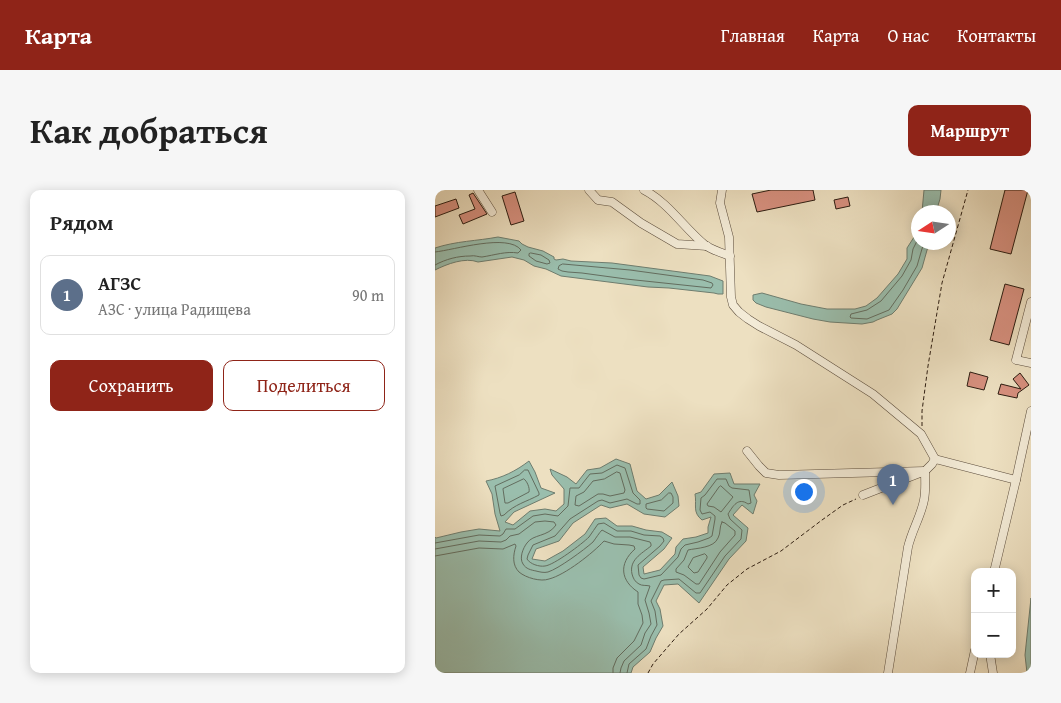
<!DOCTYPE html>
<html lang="ru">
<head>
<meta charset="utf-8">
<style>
  :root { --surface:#fff; --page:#f6f6f6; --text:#222; --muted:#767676; --line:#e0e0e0; --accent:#8f2418 }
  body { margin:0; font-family:"Gentium Book Plus",serif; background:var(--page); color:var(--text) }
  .controls { position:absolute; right:15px; bottom:15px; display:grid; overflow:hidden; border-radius:10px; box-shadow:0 2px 12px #0003 }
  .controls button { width:45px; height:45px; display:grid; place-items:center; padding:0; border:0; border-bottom:1px solid var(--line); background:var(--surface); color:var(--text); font:25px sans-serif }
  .compass { position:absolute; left:476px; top:15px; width:45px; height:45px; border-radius:50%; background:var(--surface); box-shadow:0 2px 12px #0003; rotate:258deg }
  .you { position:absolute; left:368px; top:301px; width:18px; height:18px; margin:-12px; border:4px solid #fff; border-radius:50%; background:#1a73e8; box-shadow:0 0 0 8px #1a73e833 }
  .badge { display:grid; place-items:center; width:32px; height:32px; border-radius:50%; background:var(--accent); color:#fff; font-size:16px; font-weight:700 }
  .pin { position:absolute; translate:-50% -41px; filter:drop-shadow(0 1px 2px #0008) }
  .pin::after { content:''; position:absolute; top:26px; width:18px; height:15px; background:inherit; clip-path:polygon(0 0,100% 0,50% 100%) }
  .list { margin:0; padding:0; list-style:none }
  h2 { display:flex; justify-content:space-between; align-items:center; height:65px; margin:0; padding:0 20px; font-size:21px }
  h2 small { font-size:16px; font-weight:400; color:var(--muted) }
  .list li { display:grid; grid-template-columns:32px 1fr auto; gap:15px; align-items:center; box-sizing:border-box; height:80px; margin:0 10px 10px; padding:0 10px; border:1px solid var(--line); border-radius:10px }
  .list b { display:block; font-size:19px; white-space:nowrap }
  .list p { margin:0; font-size:16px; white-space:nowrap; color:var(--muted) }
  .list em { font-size:16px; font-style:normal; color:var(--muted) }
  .actions { display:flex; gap:10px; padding:15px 20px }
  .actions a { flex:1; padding:11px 0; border:1px solid var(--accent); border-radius:10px; text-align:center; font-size:18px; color:var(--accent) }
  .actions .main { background:var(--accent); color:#fff }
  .map { position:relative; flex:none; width:596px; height:483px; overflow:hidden; border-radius:10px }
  header { display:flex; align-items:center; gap:30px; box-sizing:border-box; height:70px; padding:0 25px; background:var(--accent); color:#fff }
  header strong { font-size:24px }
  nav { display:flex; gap:28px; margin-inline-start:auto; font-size:18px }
  .intro { display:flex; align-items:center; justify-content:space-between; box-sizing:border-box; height:120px; padding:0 30px }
  h1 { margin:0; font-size:35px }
  .button { padding:12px 22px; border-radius:10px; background:var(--accent); color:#fff; font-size:18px; font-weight:700 }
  main { display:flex; gap:30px; padding:0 30px }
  aside { flex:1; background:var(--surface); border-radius:10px; box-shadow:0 2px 12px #0003 }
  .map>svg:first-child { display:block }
  .water { fill:#9abead; stroke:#6e7d6f }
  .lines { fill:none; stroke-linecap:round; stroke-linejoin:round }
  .shore { stroke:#636d5f; stroke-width:1 }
  .building { fill:#d7907f; stroke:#2c1c11 }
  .minor-casing { stroke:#5c4d3d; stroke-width:9 }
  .path { stroke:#2c1c11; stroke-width:1; stroke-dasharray:4 2.5; stroke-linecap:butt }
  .minor { stroke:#f3ebd7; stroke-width:8 }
</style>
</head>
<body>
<header>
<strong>Карта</strong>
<nav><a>Главная</a><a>Карта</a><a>О нас</a><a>Контакты</a></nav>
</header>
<div class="intro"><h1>Как добраться</h1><a class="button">Маршрут</a></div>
<main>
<aside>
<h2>Рядом<small></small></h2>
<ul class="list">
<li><span class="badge" style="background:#5c6f8a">1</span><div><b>АГЗС</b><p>АЗС · улица Радищева</p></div><em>90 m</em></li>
</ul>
<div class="actions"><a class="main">Сохранить</a><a>Поделиться</a></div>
</aside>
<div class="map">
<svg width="596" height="483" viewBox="0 0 596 483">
  <rect width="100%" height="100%" fill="#ede0c1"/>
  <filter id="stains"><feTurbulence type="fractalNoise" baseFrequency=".004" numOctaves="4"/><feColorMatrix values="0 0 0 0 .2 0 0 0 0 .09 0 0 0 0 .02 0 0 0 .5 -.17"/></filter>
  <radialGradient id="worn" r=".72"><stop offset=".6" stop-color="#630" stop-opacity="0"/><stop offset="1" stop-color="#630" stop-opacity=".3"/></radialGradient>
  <g class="water">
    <path d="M 489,0 L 506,0 L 505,9 L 501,22 L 487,22 Z"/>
    <path d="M 483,37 L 483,52 L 494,53 L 487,78 L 462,119 L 457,124 L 442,130 L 438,132 L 427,134 L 395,132 L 378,129 L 331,117 L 321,113 L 318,110 L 318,105 L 327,103 L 366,114 L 392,119 L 420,119 L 431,116 L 442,108 L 463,84 L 472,69 L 472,58 L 481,44 Z"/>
    <path d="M 63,47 L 84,51 L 87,54 L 93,57 L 108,61 L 119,67 L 119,69 L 121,70 L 128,69 L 136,71 L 177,73 L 275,86 L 288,91 L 288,104 L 283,104 L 279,103 L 234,98 L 213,97 L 126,86 L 111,79 L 99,76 L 89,70 L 77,67 L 43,72 C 30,67 12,74 0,80 L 0,58 C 21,51 42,51 63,47 Z"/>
    <path d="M 181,269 L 195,274 L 202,301 L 211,309 L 224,305 L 237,292 L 243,306 L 244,316 L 230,327 L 209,324 L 192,314 L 175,318 L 166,315 L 138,333 L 124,351 L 101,359 L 97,369 L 110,371 L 128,361 L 150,344 L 160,329 L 171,328 L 182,336 L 197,336 L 211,340 L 227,342 L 237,348 L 229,359 L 208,377 L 209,384 L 225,380 L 240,364 L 241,357 L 248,349 L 261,347 L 273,343 L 273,337 L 276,327 L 267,330 C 257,322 262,315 260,304 L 266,302 L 279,284 L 295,283 L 299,294 L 325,294 L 319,305 L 322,311 L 318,324 L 307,315 L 298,325 L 313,338 L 311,351 L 294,369 L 264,413 L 243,394 L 229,395 L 221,411 L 225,419 L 228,436 L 221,448 L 215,462 L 198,477 L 196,483 L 0,483 L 0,347 L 1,348 L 26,342 L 44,339 L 65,341 L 60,324 L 57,304 L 51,291 C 67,288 81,281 94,271 L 100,282 L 106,298 L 120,303 L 79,322 L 70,332 L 78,335 L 95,321 L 110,319 L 121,321 L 129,314 L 129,299 L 117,285 L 115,279 L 132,287 L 141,294 L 152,280 L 165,278 Z"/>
    <path d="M 596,408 L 596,483 L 592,483 L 590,465 Z"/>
  </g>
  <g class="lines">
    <g class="shore">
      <path d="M 483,49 L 478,59 L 476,70 L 467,86 L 446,111 L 432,120 L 416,124 L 415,127 L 416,128 L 432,129 L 454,120 L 468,100 L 482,76 L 489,52"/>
      <path d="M 0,62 C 19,60 73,43 86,60 L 83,63 C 71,61 60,65 47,67 C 43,67 40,65 35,66 C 23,66 11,69 0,75"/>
      <path d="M 96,63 L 106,65 L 114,70 L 115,73 L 112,74 L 101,71 L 94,66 L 94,64 Z"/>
      <path d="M 128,74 L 195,80 L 268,90 L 277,93 L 278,95 L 276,98 L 191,89 L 147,83 L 133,82 L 127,81 L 123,79 L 124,76 Z"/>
      <path d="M 90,280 L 93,280 L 104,303 L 104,305 C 91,312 80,314 69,325 L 66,326 L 65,323 L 60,296 L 84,285 Z"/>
      <path d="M 182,282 L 185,283 L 190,300 L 189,303 L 175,306 L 168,304 L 163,304 L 144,316 L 140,315 L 141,306 L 149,302 L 158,291 L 169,289 Z"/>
      <path d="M 89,289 C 92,291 95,298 94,302 L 73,313 L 70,313 L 68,299 Z"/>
      <path d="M 286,296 L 298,307 L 286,322 L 279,317 L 273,316 L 272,314 L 284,297 Z"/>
      <path d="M 234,303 L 236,303 L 238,307 L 238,313 L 229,321 L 212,319 L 211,318 L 211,314 L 226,310 Z"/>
      <path d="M 287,332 L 290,333 L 300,341 L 300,345 L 285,362 L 264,394 L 261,394 L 249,385 L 241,382 L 241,379 L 249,370 L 253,360 C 262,358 279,358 283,348 C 286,343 284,337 287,332 Z"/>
      <path d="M 0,353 L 44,345 L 65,346 L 68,344 L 71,339 L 80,339 L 98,326 L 110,324 L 123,326 L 133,316 L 135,298 L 144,298 L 155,284 L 167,283 L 182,275 L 190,278 L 198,303 L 205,310 L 205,314 L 202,314 L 192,309 L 175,313 L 167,310 L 163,311 L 135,329 L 120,346 L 98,355 L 93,365 L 92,369 C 95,374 104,377 110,376 C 119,375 147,354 154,347 C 157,343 160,338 163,334 L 169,333 L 182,341 L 196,341 L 209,345 L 225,346 L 228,348 L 229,351 L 225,356 L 203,375 L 204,385 L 206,388 L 209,389 L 226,385 L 243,367 L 246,359 L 250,355 L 263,352 L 274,348 L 277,346 L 280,329 L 280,326 L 275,322 L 267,324 L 265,320 L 266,308 L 270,305 L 282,289 L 291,289 L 294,296 L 297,298 L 314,300 L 316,313 L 313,314 C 303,307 298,316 293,324 L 295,329 L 307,340 L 306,349 L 290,366 L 265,403 L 261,403 L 244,389 L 229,390 L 226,391 L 216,411 L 220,421 L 222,435 L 216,446 L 211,459 L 194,474 L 192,483"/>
      <path d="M 0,359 L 44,351 L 66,352 L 71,350 L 75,346 L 84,344 L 100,332 L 110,331 L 119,332 L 121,335 C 113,347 98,344 92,353 C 88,358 84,368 88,374 C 91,379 96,380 101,381 C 105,382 109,383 113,382 C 123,379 149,360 158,352 C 161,348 164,343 167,340 L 180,347 L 195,347 L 215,352 L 216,354 L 216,356 C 206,364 194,370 197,384 C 198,388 200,392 204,394 C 207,396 211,395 215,396 L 210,410 L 214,423 L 216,434 L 210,443 L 206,455 L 189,471 L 186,478 L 185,483"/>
      <path d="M 270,364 L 272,366 L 272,368 L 263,382 L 259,383 L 253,377 L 258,368 Z"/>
      <path d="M 0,366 L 44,358 L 68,359 L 80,354 L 81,356 C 78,365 77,375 84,382 C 91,388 106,392 114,389 C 130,385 158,363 169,351 L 179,354 L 194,355 L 199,356 L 200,359 C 183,374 186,391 203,402 L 203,414 L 207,425 L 208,433 L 199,451 L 182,468 L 178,478 L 178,483"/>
    </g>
  </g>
  <g class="building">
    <path d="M 336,0 L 378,0 L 380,10 L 322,22 L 317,4 Z"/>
    <path d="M 570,0 L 593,0 L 576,64 L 555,59 Z"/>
    <path d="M 80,2 L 89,31 L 76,35 L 67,6 Z"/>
    <path d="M 38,3 L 52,24 L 28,34 L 24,25 L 40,19 L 34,5 Z"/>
    <path d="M 413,7 L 415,16 L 401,19 L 399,10 Z"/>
    <path d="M 21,9 L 24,18 L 0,27 L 0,16 Z"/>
    <path d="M 570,94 L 589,99 L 574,155 L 555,150 Z"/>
    <path d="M 535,182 L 553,187 L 549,200 L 532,196 Z"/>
    <path d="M 585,183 L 594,195 L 583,203 L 582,208 L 563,204 L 566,194 L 586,199 L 578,189 Z"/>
  </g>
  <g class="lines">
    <defs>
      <g id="minor">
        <path d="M 43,0 L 57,22"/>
        <path d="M 154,0 L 163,10 L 177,12 L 206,33 L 242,54 L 272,56"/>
        <path d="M 209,0 C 234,13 249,38 270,55 C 277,60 287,63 295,66"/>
        <path d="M 287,0 L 285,13 L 294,47 L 296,107 L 298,115 L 304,122 L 313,129 L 324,136 L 361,155 L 438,204 L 486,244 L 500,269"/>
        <path d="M 596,112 L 581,170 L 596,173"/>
        <path d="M 312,261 L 324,276 L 331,283 L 344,285 L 490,281"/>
        <path d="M 428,305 L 490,281 L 497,274 L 500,269 L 581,290"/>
        <path d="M 559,382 L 581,290 L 596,221"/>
        <path d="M 555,464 L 558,483"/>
        <path d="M 453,483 L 473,357 C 477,340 486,326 489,310 C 491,300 490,290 490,281"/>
        <path d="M 535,483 L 540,460"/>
      </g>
    </defs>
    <use href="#minor" class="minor-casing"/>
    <g class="path">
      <path d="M 487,236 L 487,221 L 493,176 L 507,93 L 533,0"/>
      <path d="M 213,483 L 218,474 L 244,444 L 272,419 L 292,395 L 312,379 L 346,361 L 387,330 L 408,315 L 421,309"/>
    </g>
    <use href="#minor" class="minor"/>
  </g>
  <rect width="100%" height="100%" filter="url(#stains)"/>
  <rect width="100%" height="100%" fill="url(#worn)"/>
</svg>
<div class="controls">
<button>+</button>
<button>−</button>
</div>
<svg class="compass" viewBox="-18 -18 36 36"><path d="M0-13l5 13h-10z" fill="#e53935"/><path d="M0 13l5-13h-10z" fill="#767676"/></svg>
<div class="you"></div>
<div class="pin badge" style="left:458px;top:315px;background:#5c6f8a">1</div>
</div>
</main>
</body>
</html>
